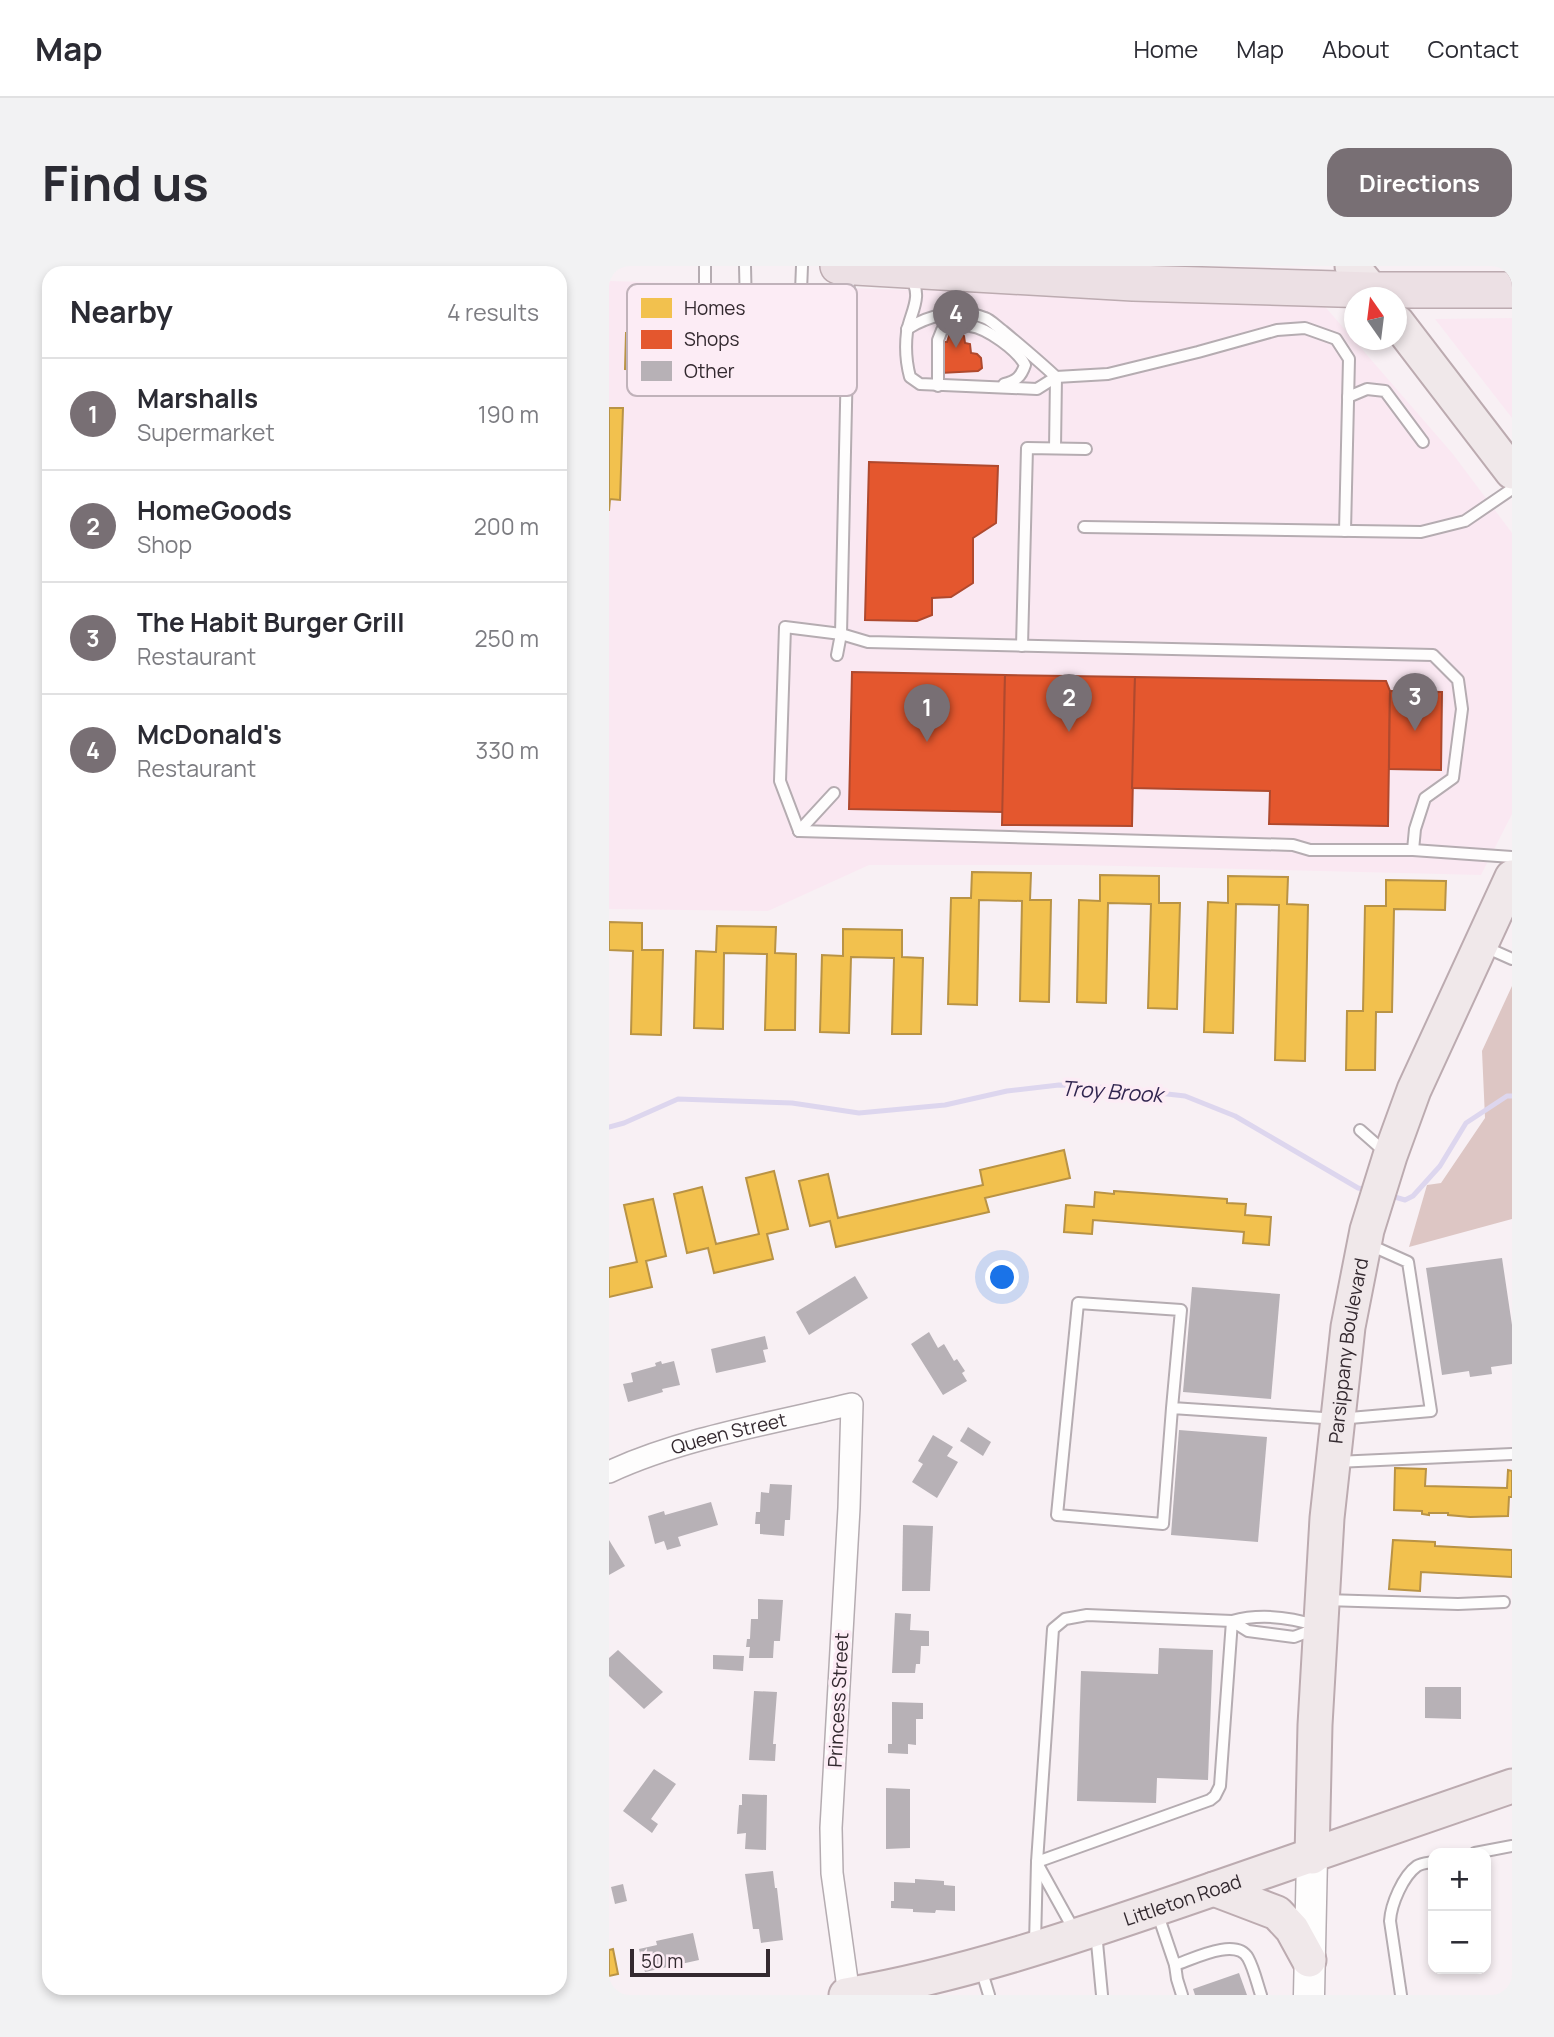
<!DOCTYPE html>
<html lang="en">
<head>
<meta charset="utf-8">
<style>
  :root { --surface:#fff; --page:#f2f2f3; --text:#2b2b33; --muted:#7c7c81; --line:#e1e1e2; --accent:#786f74 }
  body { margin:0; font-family:Manrope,sans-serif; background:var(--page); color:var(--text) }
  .controls { position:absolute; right:21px; bottom:21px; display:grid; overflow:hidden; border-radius:14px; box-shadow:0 4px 10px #0003 }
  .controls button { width:63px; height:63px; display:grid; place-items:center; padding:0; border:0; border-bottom:2px solid var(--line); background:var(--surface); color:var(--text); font:35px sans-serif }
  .compass { position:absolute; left:735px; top:21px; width:63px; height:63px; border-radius:50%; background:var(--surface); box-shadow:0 4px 10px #0003; rotate:346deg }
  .scale { position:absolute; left:21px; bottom:18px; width:140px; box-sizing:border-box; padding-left:7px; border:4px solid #33292f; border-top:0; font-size:19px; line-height:24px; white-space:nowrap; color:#33292f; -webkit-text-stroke:5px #fcecf5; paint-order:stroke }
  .you { position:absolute; left:394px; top:1012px; width:24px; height:24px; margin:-18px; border:5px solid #fff; border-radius:50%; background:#1a73e8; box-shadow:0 0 0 10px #1a73e833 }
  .badge { display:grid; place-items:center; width:46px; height:46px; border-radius:50%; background:var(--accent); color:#fff; font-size:23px; font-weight:700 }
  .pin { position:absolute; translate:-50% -58px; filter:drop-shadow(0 2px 4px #0008) }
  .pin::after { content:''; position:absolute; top:37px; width:24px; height:21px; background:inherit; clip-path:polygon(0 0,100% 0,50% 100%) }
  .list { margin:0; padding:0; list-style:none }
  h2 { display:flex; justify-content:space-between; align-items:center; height:91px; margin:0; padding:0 28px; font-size:30px }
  h2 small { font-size:23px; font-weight:400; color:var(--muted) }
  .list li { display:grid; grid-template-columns:46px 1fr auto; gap:21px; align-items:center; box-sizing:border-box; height:112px; padding:0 28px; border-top:2px solid var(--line) }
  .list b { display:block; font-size:26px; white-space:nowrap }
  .list p { margin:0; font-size:23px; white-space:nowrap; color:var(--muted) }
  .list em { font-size:23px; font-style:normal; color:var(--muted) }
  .map { position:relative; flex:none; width:903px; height:1729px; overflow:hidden; border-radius:21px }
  header { display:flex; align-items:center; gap:42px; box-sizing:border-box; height:98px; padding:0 35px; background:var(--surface); border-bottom:2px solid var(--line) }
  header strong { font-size:33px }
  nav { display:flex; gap:38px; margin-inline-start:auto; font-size:24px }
  .intro { display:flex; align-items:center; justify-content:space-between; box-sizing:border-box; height:168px; padding:0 42px }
  h1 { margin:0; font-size:49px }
  .button { padding:18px 32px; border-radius:21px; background:var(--accent); color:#fff; font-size:24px; font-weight:700 }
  main { display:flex; gap:42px; padding:0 42px }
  aside { flex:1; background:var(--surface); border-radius:21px; box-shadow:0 4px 10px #0003 }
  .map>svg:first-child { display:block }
  .built { fill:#fae8f2 }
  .forest { fill:#ddc6c4 }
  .homes { fill:#f2c14e; stroke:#b99345; stroke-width:2 }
  .shops { fill:#e4572e; stroke:#af492e; stroke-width:2 }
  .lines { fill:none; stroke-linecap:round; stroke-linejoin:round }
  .stream { stroke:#ddd6ee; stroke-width:5 }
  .building { fill:#b7b1b6 }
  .service-casing { stroke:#b5acb1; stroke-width:14 }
  .minor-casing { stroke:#b5acb1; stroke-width:24 }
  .secondary-casing { stroke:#b5acb1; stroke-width:33 }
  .primary-casing { stroke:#bcabb0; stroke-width:37 }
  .trunk-casing { stroke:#bcabb0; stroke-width:38 }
  .service { stroke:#fefdfd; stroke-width:10 }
  .minor { stroke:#fefdfd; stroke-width:21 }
  .secondary { stroke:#fefdfd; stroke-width:30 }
  .primary { stroke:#f0e8ea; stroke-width:33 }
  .trunk { stroke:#ece0e4; stroke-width:35 }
  .labels { text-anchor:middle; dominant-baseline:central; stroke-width:7; stroke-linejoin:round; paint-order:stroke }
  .street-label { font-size:19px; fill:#33292f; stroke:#fcecf5 }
  .water-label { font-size:21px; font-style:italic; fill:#312650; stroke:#fcecf5 }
  .key { fill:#fcecf5; stroke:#c0b2ba; stroke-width:2 }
  .key-label { font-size:19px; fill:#33292f }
</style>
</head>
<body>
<header>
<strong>Map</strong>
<nav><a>Home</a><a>Map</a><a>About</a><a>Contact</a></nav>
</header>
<div class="intro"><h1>Find us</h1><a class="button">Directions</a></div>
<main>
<aside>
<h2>Nearby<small>4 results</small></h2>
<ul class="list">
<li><span class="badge">1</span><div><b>Marshalls</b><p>Supermarket</p></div><em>190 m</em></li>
<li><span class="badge">2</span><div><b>HomeGoods</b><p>Shop</p></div><em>200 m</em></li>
<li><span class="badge">3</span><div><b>The Habit Burger Grill</b><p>Restaurant</p></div><em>250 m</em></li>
<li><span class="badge">4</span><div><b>McDonald's</b><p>Restaurant</p></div><em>330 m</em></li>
</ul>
</aside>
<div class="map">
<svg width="903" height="1729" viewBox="0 0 903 1729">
  <rect width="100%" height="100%" fill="#f8f0f4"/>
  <g class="built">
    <path d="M 0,15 L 712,36 L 843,187 L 903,267 L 903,548 L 872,609 L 469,599 L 260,599 L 159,645 L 0,643 Z"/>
    <path d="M 903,52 L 903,152 L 826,53 Z"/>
  </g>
  <path class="forest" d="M 903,720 L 903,953 L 800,981 L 818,919 L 832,917 L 876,852 L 873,785 Z"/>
  <g class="homes">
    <path d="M 17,67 L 43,68 L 42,104 L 16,103 Z"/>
    <path d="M 0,142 L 14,142 L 11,234 L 1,233 L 0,245 Z"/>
    <path d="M 363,606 L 422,607 L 421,634 L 442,634 L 440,736 L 411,735 L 413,635 L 370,634 L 368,739 L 339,738 L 342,632 L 362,632 Z"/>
    <path d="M 491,609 L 550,610 L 550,637 L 571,637 L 568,743 L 539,742 L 542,638 L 499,637 L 497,737 L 468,736 L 470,634 L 491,635 Z"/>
    <path d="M 619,610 L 679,611 L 678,638 L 699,639 L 696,795 L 666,794 L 670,639 L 627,638 L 624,767 L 595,766 L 599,636 L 619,637 Z"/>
    <path d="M 777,614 L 837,615 L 836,644 L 785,643 L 783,746 L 767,746 L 766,804 L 737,804 L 738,745 L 754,745 L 756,640 L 777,640 Z"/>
    <path d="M 0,656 L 33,657 L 33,684 L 54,684 L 52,769 L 22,768 L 24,685 L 0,684 Z"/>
    <path d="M 108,660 L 167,661 L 166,687 L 187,688 L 186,764 L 156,764 L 158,688 L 115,687 L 114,763 L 85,762 L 87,685 L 107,686 Z"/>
    <path d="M 234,663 L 293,664 L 293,691 L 314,692 L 312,768 L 283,768 L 285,692 L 242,691 L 240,767 L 211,766 L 213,689 L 234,690 Z"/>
    <path d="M 455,884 L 461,912 L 376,932 L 380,946 L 227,981 L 221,955 L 201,960 L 190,915 L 219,908 L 229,952 L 374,919 L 371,904 Z"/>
    <path d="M 165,905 L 179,963 L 158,968 L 164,993 L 105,1007 L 99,982 L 78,987 L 65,928 L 93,921 L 107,978 L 150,968 L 137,912 Z"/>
    <path d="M 505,925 L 618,933 L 618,937 L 637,938 L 636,949 L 662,951 L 660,979 L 634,977 L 635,966 L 484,954 L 483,968 L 455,966 L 457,939 L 485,941 L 486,926 L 505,928 Z"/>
    <path d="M 44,933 L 57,990 L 37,995 L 43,1021 L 0,1031 L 0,1002 L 28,996 L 15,939 Z"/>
    <path d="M 786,1202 L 817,1203 L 816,1220 L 898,1222 L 899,1204 L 903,1205 L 903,1231 L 900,1231 L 899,1250 L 861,1251 L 839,1249 L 839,1247 L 820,1247 L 820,1249 L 813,1248 L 813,1245 L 785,1244 Z"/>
    <path d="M 784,1274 L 826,1276 L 826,1280 L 903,1284 L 903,1311 L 812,1306 L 811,1325 L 780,1323 Z"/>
    <path d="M 4,1683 L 9,1708 L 0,1710 L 0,1684 Z"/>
  </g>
  <g class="shops">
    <path d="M 345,67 L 351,67 L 355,70 L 356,77 L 361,78 L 362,87 L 368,88 L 372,92 L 373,102 L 369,105 L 332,107 L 333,76 L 338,76 L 340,70 Z"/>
    <path d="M 260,196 L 389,200 L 387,257 L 364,272 L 364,317 L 342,331 L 323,332 L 323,349 L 308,355 L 256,354 Z"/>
    <path d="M 243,406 L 396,409 L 394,546 L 240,543 Z"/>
    <path d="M 396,409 L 526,411 L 523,560 L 393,559 Z"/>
    <path d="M 526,411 L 777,415 L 781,425 L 779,560 L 660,558 L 661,525 L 523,522 Z"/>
    <path d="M 781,425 L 833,426 L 832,504 L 780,503 Z"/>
  </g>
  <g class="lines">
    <g class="stream">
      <path d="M 0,861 L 15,857 L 69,833 L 183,837 L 250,847 L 336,839 L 398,825 L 450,819 L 505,822 L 576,830 L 626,850 L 749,922 L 759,924"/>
      <path d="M 779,929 L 796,934 L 804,930 L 831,900 L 857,857 L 898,830 L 903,830"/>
    </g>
  </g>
  <g class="building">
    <path d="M 893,992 L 903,1059 L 903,1098 L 882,1101 L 883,1108 L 861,1111 L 860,1105 L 833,1109 L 817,1002 Z"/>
    <path d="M 246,1010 L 259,1032 L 200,1069 L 187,1046 Z"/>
    <path d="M 583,1021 L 671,1028 L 662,1133 L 574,1126 Z"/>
    <path d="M 320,1066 L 329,1082 L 335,1078 L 345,1095 L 348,1093 L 356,1105 L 353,1107 L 358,1115 L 334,1129 L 302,1078 Z"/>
    <path d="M 156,1070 L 159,1083 L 154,1084 L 157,1096 L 107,1107 L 102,1083 Z"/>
    <path d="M 52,1095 L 53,1098 L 65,1095 L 71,1119 L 53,1123 L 54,1126 L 19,1136 L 14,1118 L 24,1116 L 22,1107 L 47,1100 L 46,1097 Z"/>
    <path d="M 359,1161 L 382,1176 L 374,1190 L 351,1175 Z"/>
    <path d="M 570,1164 L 658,1171 L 649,1276 L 562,1269 Z"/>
    <path d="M 324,1169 L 344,1181 L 338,1190 L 349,1196 L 328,1232 L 303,1216 L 314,1198 L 309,1195 Z"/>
    <path d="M 161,1218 L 183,1219 L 181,1254 L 176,1254 L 175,1270 L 151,1268 L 151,1258 L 146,1258 L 147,1246 L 151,1246 L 152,1226 L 160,1227 Z"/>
    <path d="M 102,1236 L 109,1259 L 69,1271 L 72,1280 L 58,1284 L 55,1275 L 46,1278 L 39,1250 L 55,1245 L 56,1249 Z"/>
    <path d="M 294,1259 L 324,1260 L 321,1325 L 293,1325 Z"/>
    <path d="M 0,1274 L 16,1300 L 0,1309 Z"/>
    <path d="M 149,1333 L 174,1334 L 171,1375 L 165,1375 L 164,1392 L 140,1392 L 141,1381 L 137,1381 L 138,1373 L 141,1373 L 142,1353 L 149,1353 Z"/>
    <path d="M 286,1347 L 302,1348 L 301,1364 L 320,1365 L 320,1380 L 312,1380 L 311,1398 L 307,1398 L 306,1407 L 283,1407 Z"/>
    <path d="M 550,1382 L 604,1384 L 599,1514 L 548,1512 L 547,1537 L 468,1535 L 472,1405 L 549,1408 Z"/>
    <path d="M 9,1384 L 54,1426 L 35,1443 L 0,1410 L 0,1392 Z"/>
    <path d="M 104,1389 L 135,1390 L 134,1405 L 104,1403 Z"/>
    <path d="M 816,1421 L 852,1421 L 852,1453 L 816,1452 Z"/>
    <path d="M 145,1425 L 168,1426 L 164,1478 L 167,1478 L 166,1495 L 140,1494 Z"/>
    <path d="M 283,1436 L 314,1437 L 314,1453 L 307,1453 L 307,1479 L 299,1478 L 299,1488 L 279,1487 L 279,1478 L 283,1478 Z"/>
    <path d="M 45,1503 L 67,1518 L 42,1553 L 49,1558 L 43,1567 L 14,1545 Z"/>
    <path d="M 277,1522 L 301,1523 L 301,1582 L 277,1583 Z"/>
    <path d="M 133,1528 L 158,1529 L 157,1584 L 136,1583 L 137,1567 L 128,1568 L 130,1539 L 133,1539 Z"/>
    <path d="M 164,1605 L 166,1622 L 168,1622 L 174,1674 L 152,1677 L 150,1663 L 144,1663 L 136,1608 Z"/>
    <path d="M 306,1613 L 335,1615 L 335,1619 L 346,1620 L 346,1645 L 327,1644 L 326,1647 L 304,1646 L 304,1643 L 282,1642 L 282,1635 L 285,1635 L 285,1616 L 306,1617 Z"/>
    <path d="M 14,1618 L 18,1635 L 6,1638 L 2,1621 Z"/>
    <path d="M 84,1667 L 90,1694 L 36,1706 L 30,1683 L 48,1679 L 47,1675 Z"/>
    <path d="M 630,1707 L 638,1729 L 586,1729 L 584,1723 Z"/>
  </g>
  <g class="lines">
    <defs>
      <g id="service">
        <path d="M 96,0 L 96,24 L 99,34 L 104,37 L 137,43"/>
        <path d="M 136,0 L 137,43 C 161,42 188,45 208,59 L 212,81 L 218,99 L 237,108"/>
        <path d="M 301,11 C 315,30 301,47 298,66 C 296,82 297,96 301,111 L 311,118 L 428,123 L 447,111 L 499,108 L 589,86 L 668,64 L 696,62 L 727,73 L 740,93 L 736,265"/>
        <path d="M 191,50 L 193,0"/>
        <path d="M 298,63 C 319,49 352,42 376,52 C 382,54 388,61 394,65 C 412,80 430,95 447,111 L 446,182"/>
        <path d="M 329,120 L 329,74 L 333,64 C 342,61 351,58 361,60 C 378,62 408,84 416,99 C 412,111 407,115 395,118"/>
        <path d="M 739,131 L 758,123 L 776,125 L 814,176"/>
        <path d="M 475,261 L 812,266 L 856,255 L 903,223"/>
        <path d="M 413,380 L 418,182 L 477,183"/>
        <path d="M 228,389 L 232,368 L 240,3"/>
        <path d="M 190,565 L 171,515 L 176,361 L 232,368 L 259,376 L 824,389 L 849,414 L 853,443 L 844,512 L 816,532 L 806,563 L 804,584"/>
        <path d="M 190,565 L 684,579 L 701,584 L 804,584 L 903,591"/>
        <path d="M 190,565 L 225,527"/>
        <path d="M 876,681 L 903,693"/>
        <path d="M 751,864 L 776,886"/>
        <path d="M 563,1142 L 554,1258 L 448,1249 L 469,1037 L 572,1044 L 563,1142 L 729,1153 L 822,1145 L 799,996 L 761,979"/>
        <path d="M 727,1196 L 903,1188"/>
        <path d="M 716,1334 L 849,1338 L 895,1336"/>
        <path d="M 866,1587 L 903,1580"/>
        <path d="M 428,1596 L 601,1534 L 606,1530 L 611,1520 L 623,1355 L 639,1365 L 685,1371 L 706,1363"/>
        <path d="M 429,1599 L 465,1664"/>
        <path d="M 548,1646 L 566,1699 L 568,1713 L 573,1729"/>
        <path d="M 487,1666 L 493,1729"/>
        <path d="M 426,1677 L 428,1596 L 444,1363 L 456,1353 L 478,1349 L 623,1355 C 652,1347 681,1351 709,1360"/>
        <path d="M 566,1699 C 584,1693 627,1671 639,1692 C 645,1703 648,1717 652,1729"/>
        <path d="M 372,1703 L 380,1729"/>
        <path d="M 792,1729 L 781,1655 C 782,1638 794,1610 808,1600 C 813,1597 819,1597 824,1596"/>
      </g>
      <g id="minor">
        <path id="s1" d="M 0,1206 C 73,1172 164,1157 243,1138 L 240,1242 L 222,1562 L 223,1607 L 240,1729"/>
      </g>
      <path id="secondary" d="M 700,1729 L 703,1591"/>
      <g id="primary">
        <path d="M 743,0 L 769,32"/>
        <path d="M 788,56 L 903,206"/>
        <path id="s2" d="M 703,1591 L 706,1459 L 718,1252 L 739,1061 L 758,964 L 781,890 L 805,824 L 903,611"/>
        <path d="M 605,1623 L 668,1647 L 683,1663 L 700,1694"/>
        <path id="s3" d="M 237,1729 C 353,1709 462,1672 573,1634 C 683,1597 793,1559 903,1520"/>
      </g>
      <path id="trunk" d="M 229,0 L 524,17 L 763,24 L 903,24"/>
    </defs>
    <use href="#service" class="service-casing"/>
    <use href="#minor" class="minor-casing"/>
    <use href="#secondary" class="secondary-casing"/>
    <use href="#primary" class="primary-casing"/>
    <use href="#trunk" class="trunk-casing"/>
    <use href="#service" class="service"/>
    <use href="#minor" class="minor"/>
    <use href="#secondary" class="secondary"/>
    <use href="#primary" class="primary"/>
    <use href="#trunk" class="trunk"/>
  </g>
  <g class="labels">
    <g class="street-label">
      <text stroke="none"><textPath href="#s2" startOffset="508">Parsippany Boulevard</textPath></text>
      <text stroke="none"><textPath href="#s1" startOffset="126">Queen Street</textPath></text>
      <text transform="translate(229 1434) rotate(-87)">Princess Street</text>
      <text stroke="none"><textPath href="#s3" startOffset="350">Littleton Road</textPath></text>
    </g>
    <g class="water-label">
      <text transform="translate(503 825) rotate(4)">Troy Brook</text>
    </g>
  </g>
  <rect x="18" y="18" width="230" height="112" rx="10" class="key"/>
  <rect x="32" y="32" width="31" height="20" fill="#f2c14e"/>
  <rect x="32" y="64" width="31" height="19" fill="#e4572e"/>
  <rect x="32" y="95" width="31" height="20" fill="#b7b1b6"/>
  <g class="key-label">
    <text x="75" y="49">Homes</text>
    <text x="75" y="80">Shops</text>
    <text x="75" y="112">Other</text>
  </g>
</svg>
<div class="controls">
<button>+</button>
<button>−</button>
</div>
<svg class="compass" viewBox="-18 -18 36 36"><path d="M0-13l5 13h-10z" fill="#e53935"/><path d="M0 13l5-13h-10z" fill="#7c7c81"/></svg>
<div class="scale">50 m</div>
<div class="you"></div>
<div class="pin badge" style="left:318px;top:476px">1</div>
<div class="pin badge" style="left:460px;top:466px">2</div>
<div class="pin badge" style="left:806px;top:465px">3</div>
<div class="pin badge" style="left:347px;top:82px">4</div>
</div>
</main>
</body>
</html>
